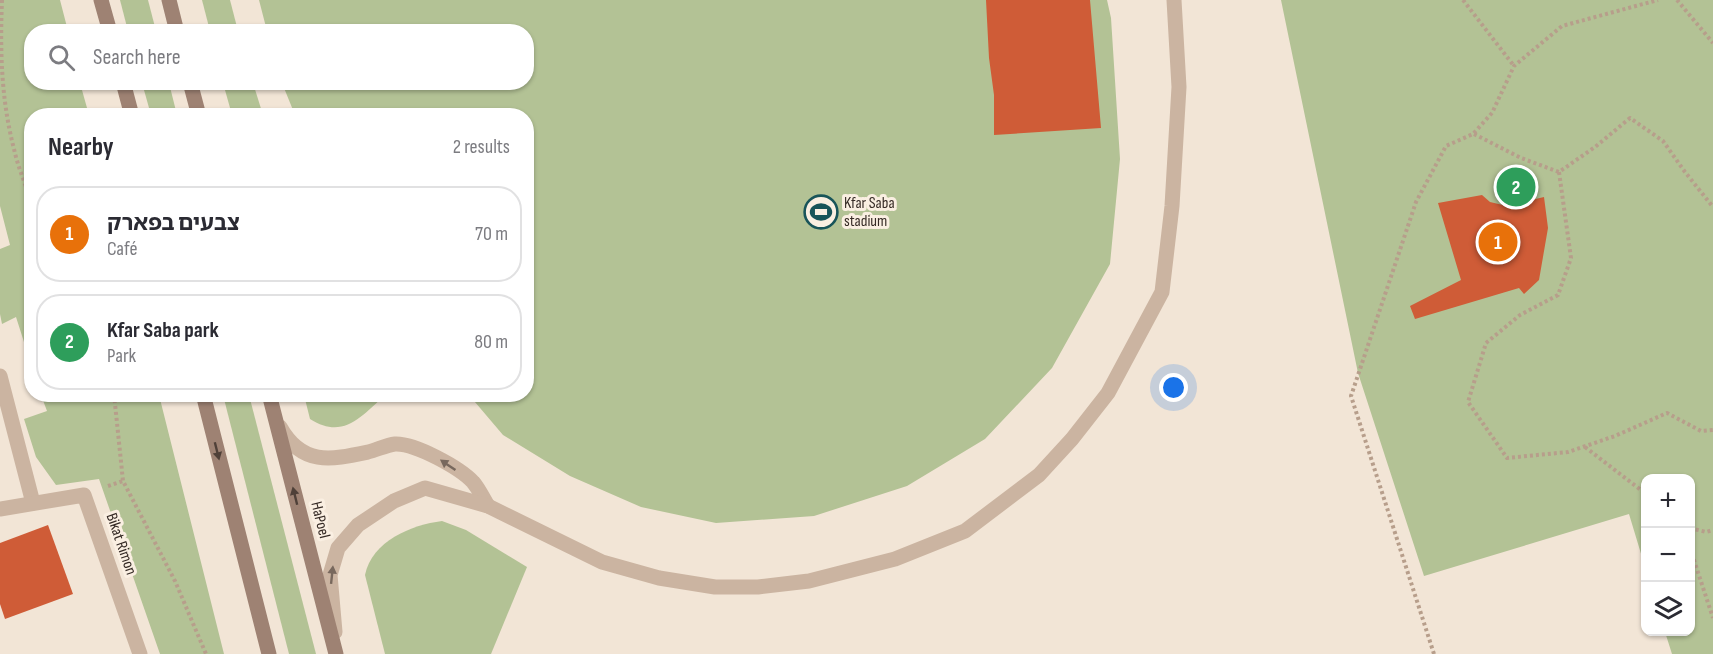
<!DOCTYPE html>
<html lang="en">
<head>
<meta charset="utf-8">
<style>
  :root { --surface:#fff; --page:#f2f2f3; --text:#2b2b33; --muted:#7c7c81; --line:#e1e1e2; --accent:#2563eb }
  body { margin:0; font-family:"Sofia Sans Condensed","Noto Sans Hebrew",sans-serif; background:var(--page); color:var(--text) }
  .controls { position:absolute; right:18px; bottom:18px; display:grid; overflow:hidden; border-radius:12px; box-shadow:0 2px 4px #0004 }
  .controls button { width:54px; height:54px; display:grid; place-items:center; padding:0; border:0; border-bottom:2px solid var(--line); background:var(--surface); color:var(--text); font:30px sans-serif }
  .you { position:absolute; left:1174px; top:388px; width:21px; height:21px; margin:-15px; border:4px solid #fff; border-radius:50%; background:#1a73e8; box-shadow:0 0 0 9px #1a73e833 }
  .badge { display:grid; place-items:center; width:39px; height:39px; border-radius:50%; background:var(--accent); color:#fff; font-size:20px; font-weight:700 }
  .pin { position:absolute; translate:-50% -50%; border:3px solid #fff; box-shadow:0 2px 6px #0006 }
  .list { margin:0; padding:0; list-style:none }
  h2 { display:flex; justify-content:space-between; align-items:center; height:78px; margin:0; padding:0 24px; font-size:26px }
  h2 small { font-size:20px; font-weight:400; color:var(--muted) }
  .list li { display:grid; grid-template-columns:39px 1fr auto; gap:18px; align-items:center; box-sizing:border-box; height:96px; margin:0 12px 12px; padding:0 12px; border:2px solid var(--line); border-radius:24px }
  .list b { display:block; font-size:22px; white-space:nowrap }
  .list p { margin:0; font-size:20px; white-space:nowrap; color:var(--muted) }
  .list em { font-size:20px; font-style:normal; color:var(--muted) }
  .icon { flex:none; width:33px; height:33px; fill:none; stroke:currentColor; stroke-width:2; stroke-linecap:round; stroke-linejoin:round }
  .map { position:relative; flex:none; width:1713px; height:654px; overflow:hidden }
  .search { position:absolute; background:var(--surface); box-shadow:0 2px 4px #0004; left:24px; top:24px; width:510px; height:66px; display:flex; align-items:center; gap:15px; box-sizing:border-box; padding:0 21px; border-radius:24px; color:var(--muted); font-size:22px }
  .panel { position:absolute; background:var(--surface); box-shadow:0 2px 4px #0004; left:24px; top:108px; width:510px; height:294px; border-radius:24px }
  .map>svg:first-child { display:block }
  .green { fill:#b3c295 }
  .building { fill:#cf5c37 }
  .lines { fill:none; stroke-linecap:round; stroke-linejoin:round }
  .path { stroke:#b79e8b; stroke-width:4; stroke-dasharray:3 3; stroke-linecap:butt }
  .street { stroke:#cbb4a1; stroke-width:15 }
  .secondary { stroke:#9e8273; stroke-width:15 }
  .oneway { fill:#4f4038 }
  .oneway2 { fill:#78685d }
  .labels { text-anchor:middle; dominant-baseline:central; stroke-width:6; stroke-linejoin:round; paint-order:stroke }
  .poi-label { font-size:16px; fill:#352a25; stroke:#faefe2; text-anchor:start }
  .street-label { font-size:16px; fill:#352a25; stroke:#faefe2 }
</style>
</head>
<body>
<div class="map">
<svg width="1713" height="654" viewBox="0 0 1713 654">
  <rect width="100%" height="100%" fill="#f2e5d6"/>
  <g class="green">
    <path d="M 0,0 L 60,0 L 68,31 L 32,32 L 32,82 L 80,83 L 89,115 L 32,116 L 31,364 L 16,317 L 2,324 L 0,314 L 0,249 L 10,245 L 0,206 Z"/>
    <path d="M 120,0 L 148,0 L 156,31 L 128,31 Z"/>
    <path d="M 202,0 L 230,0 L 238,31 L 210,31 Z"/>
    <path d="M 259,0 L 1107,0 L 1111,18 L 1120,159 L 1110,264 L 1052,368 L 985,439 L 907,486 L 814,516 L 716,523 L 641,507 L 570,476 L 503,435 L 469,395 L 526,394 L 526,116 L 295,115 L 282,83 L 526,82 L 526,32 L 267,31 Z"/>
    <path d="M 1281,0 L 1713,0 L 1713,654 L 1672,654 L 1665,632 L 1690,632 L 1690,478 L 1646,478 L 1645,567 L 1629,514 L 1424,576 L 1358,373 Z"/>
    <path d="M 142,83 L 169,83 L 177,115 L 151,115 Z"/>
    <path d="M 223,83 L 253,83 L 263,115 L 232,115 Z"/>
    <path d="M 41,395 L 159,395 L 224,654 L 160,654 L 99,479 L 56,485 L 36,457 L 24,419 L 47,411 Z"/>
    <path d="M 223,395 L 249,395 L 316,654 L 289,654 Z"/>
    <path d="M 304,395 L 304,394 L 385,395 C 361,417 343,440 310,419 Z"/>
    <path d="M 442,521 L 466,530 L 527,567 L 491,654 L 385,654 L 365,575 C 372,541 411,525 442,521 Z"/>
  </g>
  <g class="building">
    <path d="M 986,0 L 1090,0 L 1101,128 L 994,135 L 994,95 L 989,58 Z"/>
    <path d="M 1482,195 L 1490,202 L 1507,206 L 1544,197 L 1548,228 L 1539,280 L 1524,294 L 1519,288 L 1415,319 L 1410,306 L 1461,280 L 1438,203 Z"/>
    <path d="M 48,525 L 73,594 L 5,619 L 0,604 L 0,543 Z"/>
  </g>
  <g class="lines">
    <g class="path">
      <path d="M 2,0 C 0,50 1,99 14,149 C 18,167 25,184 32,202"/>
      <path d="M 1463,0 L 1514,66"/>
      <path d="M 1677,0 L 1713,43"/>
      <path d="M 1474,134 L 1521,158 L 1559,172 L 1595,147 L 1630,118 L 1663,141 L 1685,172 L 1713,207"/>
      <path d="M 1559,172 L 1571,258 L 1558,295 L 1520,315 L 1486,343 L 1468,402 L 1507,458 L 1568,452 L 1615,436 L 1667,413 L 1701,431 L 1713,430"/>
      <path d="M 114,394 L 123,481 L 175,581 L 206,654"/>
      <path d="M 1585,447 L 1646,494"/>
      <path d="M 108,486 L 123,481"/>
      <path d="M 1690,528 L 1706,532 L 1713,530"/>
      <path d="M 1690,548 L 1713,618"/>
      <path d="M 1434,654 L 1351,396 L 1416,202 L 1446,146 L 1473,134 L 1492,113 L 1514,66 L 1562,26 L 1658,0"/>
    </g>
    <g class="street">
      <path d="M 0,376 L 33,503"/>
      <path d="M 280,427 C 302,466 330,460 368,452 C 377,450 386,445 395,444 C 415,443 460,468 473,482 C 479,489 483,498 488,506"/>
      <path d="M 0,509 L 84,495 L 140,654"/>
      <path d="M 335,632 L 330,575 L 338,548 L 358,525 L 394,501 L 425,488 L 488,506 L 602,562 L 659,578 L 715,587 L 758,587 L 809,581 L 895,559 L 965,531 L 1039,475 L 1072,439 L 1108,393 L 1162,292 L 1172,206 L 1179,87 L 1174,0"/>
    </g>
    <g class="secondary">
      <path d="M 101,0 L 110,32"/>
      <path d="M 169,0 L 177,32"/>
      <path d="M 123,82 L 132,116"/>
      <path d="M 190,82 L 199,116"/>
      <path d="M 203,394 L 269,654"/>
      <path d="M 269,394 L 336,654"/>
    </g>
  </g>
  <defs><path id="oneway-solid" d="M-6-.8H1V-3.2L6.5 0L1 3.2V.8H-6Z" transform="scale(1.5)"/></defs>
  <g class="oneway">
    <use href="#oneway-solid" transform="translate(217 451) rotate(76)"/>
    <use href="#oneway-solid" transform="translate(295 496) rotate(-104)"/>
  </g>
  <g class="oneway2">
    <use href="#oneway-solid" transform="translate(448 465) rotate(-146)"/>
    <use href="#oneway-solid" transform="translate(332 575) rotate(-84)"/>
  </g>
  <defs>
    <symbol id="stadium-ring" viewBox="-11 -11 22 22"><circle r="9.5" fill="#faefe2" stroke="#185459" stroke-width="1.5"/><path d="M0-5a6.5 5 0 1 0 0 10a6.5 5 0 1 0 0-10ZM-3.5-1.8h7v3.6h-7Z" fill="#185459"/></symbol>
  </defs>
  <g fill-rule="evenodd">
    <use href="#stadium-ring" x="802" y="193" width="38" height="38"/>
  </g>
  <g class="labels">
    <g class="poi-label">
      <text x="844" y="203">Kfar Saba<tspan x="844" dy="18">stadium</tspan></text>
    </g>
    <g class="street-label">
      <text transform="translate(320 520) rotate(76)">HaPoel</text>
      <text transform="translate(121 544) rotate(71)">Bikat Rimon</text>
    </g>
  </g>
</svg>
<div class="controls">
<button>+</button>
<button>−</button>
<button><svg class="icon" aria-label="layers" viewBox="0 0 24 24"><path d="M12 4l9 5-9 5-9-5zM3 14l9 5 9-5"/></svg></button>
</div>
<div class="you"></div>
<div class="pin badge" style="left:1498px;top:242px;background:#e8710a">1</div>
<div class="pin badge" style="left:1516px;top:187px;background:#2e9e5b">2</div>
<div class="search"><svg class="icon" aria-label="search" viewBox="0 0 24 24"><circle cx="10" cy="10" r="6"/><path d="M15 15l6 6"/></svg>Search here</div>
<section class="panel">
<h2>Nearby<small>2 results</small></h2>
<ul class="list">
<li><span class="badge" style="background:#e8710a">1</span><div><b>צבעים בפארק</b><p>Café</p></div><em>70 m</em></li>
<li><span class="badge" style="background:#2e9e5b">2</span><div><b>Kfar Saba park</b><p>Park</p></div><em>80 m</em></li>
</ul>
</section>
</div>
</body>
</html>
